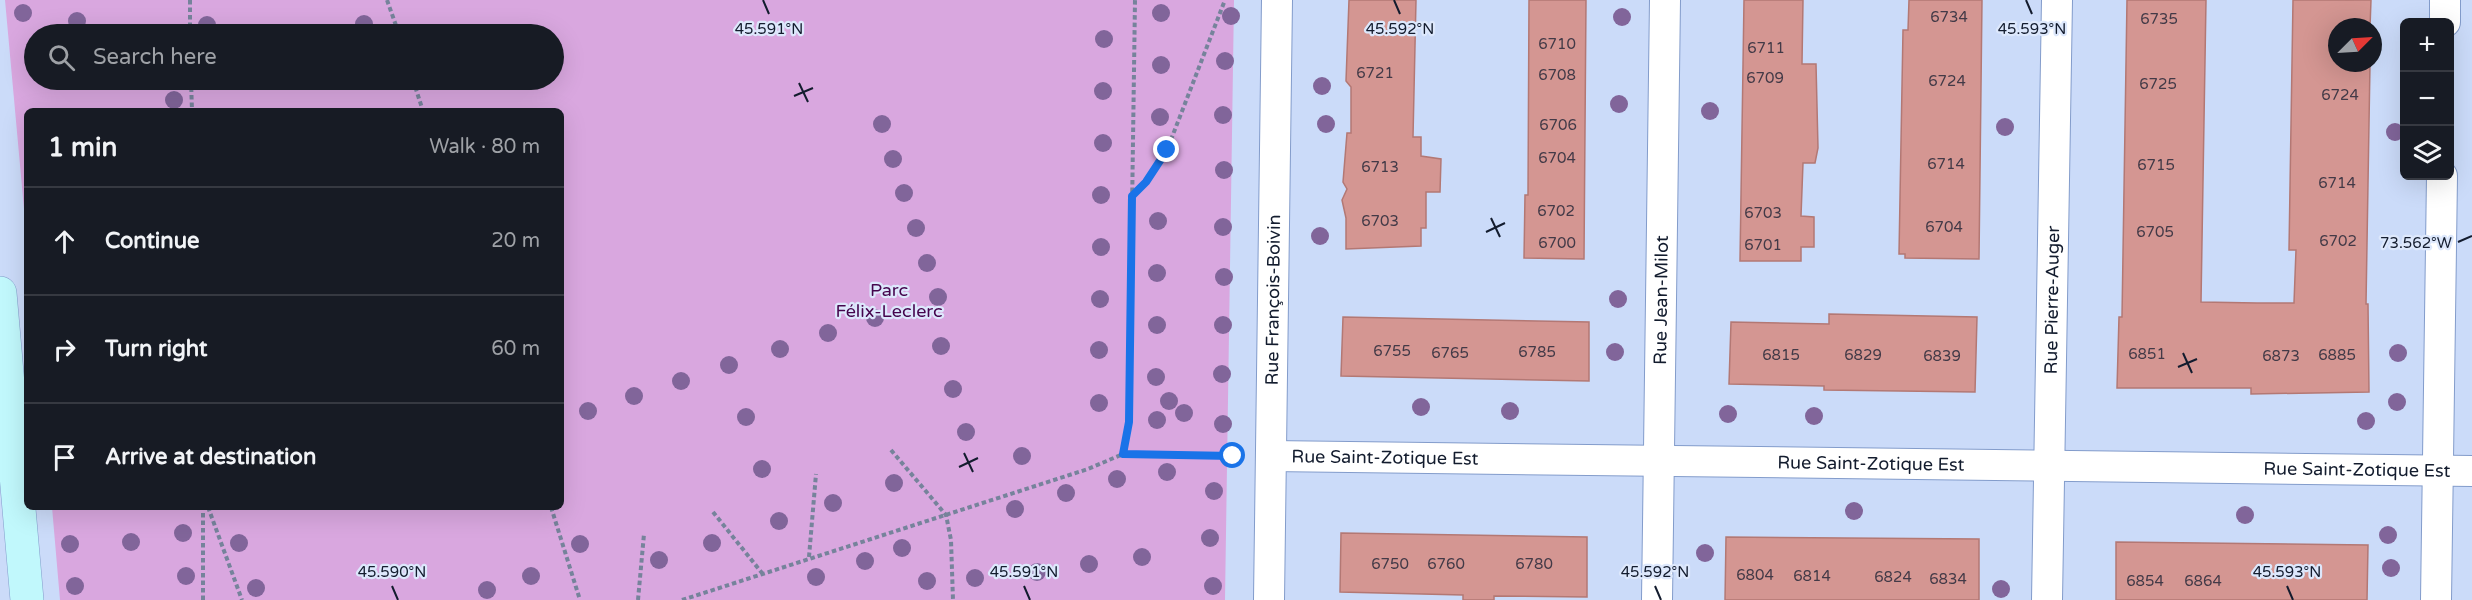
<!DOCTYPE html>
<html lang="en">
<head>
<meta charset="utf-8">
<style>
  :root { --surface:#171b24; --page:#242831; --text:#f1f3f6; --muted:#9ea1a6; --line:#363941 }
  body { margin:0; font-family:"Varela Round",sans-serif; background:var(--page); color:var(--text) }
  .controls { position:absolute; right:18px; top:18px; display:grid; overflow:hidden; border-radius:9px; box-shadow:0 6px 24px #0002 }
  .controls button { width:54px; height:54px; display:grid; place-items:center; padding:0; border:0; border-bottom:2px solid var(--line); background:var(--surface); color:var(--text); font:30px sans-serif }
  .compass { position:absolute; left:2328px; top:18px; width:54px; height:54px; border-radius:50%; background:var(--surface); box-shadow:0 6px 24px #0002; rotate:66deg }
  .stop { position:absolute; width:18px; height:18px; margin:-14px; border:4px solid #1a73e8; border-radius:50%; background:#fff }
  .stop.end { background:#1a73e8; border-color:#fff; box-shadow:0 2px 6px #0008 }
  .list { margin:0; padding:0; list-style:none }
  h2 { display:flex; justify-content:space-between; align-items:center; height:78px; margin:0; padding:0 24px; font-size:26px }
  h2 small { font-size:20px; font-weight:400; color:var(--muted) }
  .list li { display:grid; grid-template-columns:39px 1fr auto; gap:18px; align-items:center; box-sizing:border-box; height:108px; padding:0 24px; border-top:2px solid var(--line) }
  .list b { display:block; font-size:22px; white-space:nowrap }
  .list em { font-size:20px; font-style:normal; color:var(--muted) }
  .icon { flex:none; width:33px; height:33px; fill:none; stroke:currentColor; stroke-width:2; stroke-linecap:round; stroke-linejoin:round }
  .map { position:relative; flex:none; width:2472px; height:600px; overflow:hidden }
  .search { position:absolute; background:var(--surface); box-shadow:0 6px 24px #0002; left:24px; top:24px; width:540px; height:66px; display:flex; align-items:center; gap:15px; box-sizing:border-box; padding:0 21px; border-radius:33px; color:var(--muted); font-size:22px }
  .panel { position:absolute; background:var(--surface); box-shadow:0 6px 24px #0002; left:24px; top:108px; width:540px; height:402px; border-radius:9px }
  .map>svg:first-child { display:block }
  .green { fill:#d9a7df; fill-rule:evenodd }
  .building { fill:#d49692; stroke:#b37874; stroke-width:1.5 }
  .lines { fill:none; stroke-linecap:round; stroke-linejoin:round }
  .street-casing { stroke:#839ccb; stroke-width:32 }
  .secondary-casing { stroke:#839ccb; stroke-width:34 }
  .path { stroke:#76839b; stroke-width:4; stroke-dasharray:4.5 3; stroke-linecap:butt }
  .street { stroke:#fff; stroke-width:30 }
  .secondary { stroke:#c1f8fc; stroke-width:33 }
  .tree { fill:#81659a }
  .route { stroke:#1a73e8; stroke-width:8 }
  .ticks { fill:none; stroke:#131c2e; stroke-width:2 }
  .labels { text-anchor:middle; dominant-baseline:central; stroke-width:4.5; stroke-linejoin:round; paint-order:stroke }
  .number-label { font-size:15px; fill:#433a47 }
  .park-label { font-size:18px; fill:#45054d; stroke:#dde8fc }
  .street-label { font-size:18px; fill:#131c2e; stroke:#dde8fc }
  .ticks-label { font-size:15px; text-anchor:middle; fill:#131c2e; stroke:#dde8fc; stroke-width:4.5; stroke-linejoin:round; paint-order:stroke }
</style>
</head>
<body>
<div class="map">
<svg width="2472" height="600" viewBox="0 0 2472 600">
  <rect width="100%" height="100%" fill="#cbdbf9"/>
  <path class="green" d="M 5,0 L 1234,0 L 1225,600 L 60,600 L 52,507 L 561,507 L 561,111 L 27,111 L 27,242 ZM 554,34 L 554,80 L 34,80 L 34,34 Z"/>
  <g class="building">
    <path d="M 1349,0 L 1416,0 L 1413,137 L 1421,137 L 1421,156 L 1441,159 L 1440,192 L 1426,192 L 1426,228 L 1421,228 L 1421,246 L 1346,249 L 1346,218 L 1342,200 L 1347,189 L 1343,182 L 1347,133 L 1351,133 L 1351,87 L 1346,81 Z"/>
    <path d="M 1529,0 L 1586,0 L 1584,259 L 1524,258 L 1525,195 L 1528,195 Z"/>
    <path d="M 1744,0 L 1803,0 L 1802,64 L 1816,64 L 1818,148 L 1815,163 L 1803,163 L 1801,216 L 1814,217 L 1814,247 L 1801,247 L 1801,261 L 1740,261 Z"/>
    <path d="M 1909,0 L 1982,0 L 1979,259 L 1905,258 L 1905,254 L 1899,254 L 1903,30 L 1908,30 Z"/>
    <path d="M 2127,0 L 2206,0 L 2201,302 L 2257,303 L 2294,303 L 2296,250 L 2289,250 L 2293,0 L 2371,0 L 2370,27 L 2337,27 L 2337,63 L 2370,63 L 2366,304 L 2368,304 L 2369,392 L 2251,394 L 2251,388 L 2117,388 L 2119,317 L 2122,317 Z"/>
    <path d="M 1829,314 L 1977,317 L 1975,392 L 1824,390 L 1824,386 L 1729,384 L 1731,322 L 1829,324 Z"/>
    <path d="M 1343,317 L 1589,322 L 1589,381 L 1341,376 Z"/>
    <path d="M 1341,533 L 1587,537 L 1587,597 L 1494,596 L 1494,600 L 1463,600 L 1463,595 L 1340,592 Z"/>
    <path d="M 1726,537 L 1979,539 L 1979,600 L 1725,600 Z"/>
    <path d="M 2116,542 L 2368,545 L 2367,600 L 2116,600 Z"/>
  </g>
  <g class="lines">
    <defs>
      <g id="street">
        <path d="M 2445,22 L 2445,0"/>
        <path id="s1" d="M 1271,456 L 2472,471"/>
        <path id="s2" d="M 1269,600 L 1277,0"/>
        <path id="s3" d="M 1657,600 L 1665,0"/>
        <path id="s4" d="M 2047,600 L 2057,0"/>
        <path d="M 2436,600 L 2442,176"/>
      </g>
      <path id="secondary" d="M 0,293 L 27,600"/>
    </defs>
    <use href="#street" class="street-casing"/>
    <use href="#secondary" class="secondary-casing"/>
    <g class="path">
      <path d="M 190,0 L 190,34"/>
      <path d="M 387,0 L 399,34"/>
      <path d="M 191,80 L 192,111"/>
      <path d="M 413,80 L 423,111"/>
      <path d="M 1133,195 L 1146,182 L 1167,150 L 1225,0"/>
      <path d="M 891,450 L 946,515 L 951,540 L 953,600"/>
      <path d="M 1123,454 L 1129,422 L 1135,0"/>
      <path d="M 208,507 L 242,600"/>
      <path d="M 551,507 L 580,600"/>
      <path d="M 713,512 L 762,573"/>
      <path d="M 809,557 L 816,474"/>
      <path d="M 203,600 L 203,507"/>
      <path d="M 638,600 L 644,534"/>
      <path d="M 682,600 L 1088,469 L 1123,454 L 1233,455"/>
    </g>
    <use href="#street" class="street"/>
    <use href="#secondary" class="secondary"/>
  </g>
  <g class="tree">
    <circle cx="23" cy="13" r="9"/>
    <circle cx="1161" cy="13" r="9"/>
    <circle cx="1231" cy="16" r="9"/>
    <circle cx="1622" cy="17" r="9"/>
    <circle cx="77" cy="21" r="9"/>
    <circle cx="364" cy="24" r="9"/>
    <circle cx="207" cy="25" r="9"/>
    <circle cx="1104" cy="39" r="9"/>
    <circle cx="1225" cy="61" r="9"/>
    <circle cx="1161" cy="65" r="9"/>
    <circle cx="1322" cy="86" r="9"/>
    <circle cx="1103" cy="91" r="9"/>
    <circle cx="174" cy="100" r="9"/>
    <circle cx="1619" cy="104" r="9"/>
    <circle cx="1710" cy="111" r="9"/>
    <circle cx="1223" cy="115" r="9"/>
    <circle cx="1160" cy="117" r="9"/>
    <circle cx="882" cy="124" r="9"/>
    <circle cx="1326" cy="124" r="9"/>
    <circle cx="2005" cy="127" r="9"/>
    <circle cx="2395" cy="132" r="9"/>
    <circle cx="1103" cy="143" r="9"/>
    <circle cx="893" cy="159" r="9"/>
    <circle cx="1224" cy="170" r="9"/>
    <circle cx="904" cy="193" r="9"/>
    <circle cx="1101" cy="195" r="9"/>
    <circle cx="1158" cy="221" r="9"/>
    <circle cx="1223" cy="227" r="9"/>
    <circle cx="916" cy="228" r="9"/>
    <circle cx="1320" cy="236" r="9"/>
    <circle cx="1101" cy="247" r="9"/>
    <circle cx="927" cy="263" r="9"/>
    <circle cx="1157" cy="273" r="9"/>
    <circle cx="1224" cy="277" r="9"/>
    <circle cx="938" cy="297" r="9"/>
    <circle cx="1100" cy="299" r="9"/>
    <circle cx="1618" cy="299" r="9"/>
    <circle cx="875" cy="318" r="9"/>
    <circle cx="1157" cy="325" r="9"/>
    <circle cx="1223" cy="325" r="9"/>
    <circle cx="828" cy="333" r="9"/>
    <circle cx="941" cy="346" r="9"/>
    <circle cx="780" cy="349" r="9"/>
    <circle cx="1099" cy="350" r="9"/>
    <circle cx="1615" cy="352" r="9"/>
    <circle cx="2398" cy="353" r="9"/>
    <circle cx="729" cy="365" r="9"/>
    <circle cx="1222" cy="374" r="9"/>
    <circle cx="1156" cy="377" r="9"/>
    <circle cx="681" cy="381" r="9"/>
    <circle cx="953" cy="389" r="9"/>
    <circle cx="634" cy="396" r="9"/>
    <circle cx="1169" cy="401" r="9"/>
    <circle cx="2397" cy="402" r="9"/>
    <circle cx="1099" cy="403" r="9"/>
    <circle cx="1421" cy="407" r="9"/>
    <circle cx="588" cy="411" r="9"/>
    <circle cx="1510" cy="411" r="9"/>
    <circle cx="1184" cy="413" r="9"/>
    <circle cx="1728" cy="414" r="9"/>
    <circle cx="1814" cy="416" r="9"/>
    <circle cx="746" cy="417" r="9"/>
    <circle cx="1157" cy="420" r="9"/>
    <circle cx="2366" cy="421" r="9"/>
    <circle cx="1223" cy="424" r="9"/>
    <circle cx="966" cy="432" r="9"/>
    <circle cx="1022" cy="456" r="9"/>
    <circle cx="762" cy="469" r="9"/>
    <circle cx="1167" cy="472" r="9"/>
    <circle cx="1117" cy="479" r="9"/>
    <circle cx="894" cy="483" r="9"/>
    <circle cx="1214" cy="491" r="9"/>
    <circle cx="1066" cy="493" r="9"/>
    <circle cx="833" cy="503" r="9"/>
    <circle cx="1015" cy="509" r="9"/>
    <circle cx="1854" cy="511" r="9"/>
    <circle cx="2245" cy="515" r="9"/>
    <circle cx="779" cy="521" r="9"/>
    <circle cx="183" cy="533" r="9"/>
    <circle cx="2388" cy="535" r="9"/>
    <circle cx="1210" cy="538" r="9"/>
    <circle cx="131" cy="542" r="9"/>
    <circle cx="239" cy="543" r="9"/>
    <circle cx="712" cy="543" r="9"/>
    <circle cx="70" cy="544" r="9"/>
    <circle cx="580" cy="544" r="9"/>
    <circle cx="902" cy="548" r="9"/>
    <circle cx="1705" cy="553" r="9"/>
    <circle cx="1142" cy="557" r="9"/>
    <circle cx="659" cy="560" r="9"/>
    <circle cx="865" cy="561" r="9"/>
    <circle cx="1089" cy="564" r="9"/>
    <circle cx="2391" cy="568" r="9"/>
    <circle cx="1037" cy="572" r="9"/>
    <circle cx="186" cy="576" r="9"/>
    <circle cx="531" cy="576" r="9"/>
    <circle cx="816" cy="577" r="9"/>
    <circle cx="975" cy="578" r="9"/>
    <circle cx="927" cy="581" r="9"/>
    <circle cx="75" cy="586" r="9"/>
    <circle cx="1213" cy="586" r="9"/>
    <circle cx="256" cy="588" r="9"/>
    <circle cx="2001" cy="589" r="9"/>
    <circle cx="487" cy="590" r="9"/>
  </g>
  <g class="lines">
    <path class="route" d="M 1167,150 L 1146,182 L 1132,196 L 1129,422 L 1123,454 L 1233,456"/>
  </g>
  <path class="ticks" d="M 763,0 L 769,14M 1394,0 L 1400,14M 2026,0 L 2032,14M 799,83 L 808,102M 794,96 L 813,88M 1491,218 L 1500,237M 1486,232 L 1505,223M 2458,242 L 2472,236M 2183,353 L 2192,373M 2178,367 L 2197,359M 964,453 L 973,472M 959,467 L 978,458M 392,586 L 398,600M 1024,586 L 1030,600M 1655,586 L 1661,600M 2287,586 L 2293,600"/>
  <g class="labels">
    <g class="number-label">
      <text x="1949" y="17">6734</text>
      <text x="2159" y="19">6735</text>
      <text x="1557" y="44">6710</text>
      <text x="1766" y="48">6711</text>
      <text x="1375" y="73">6721</text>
      <text x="1557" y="75">6708</text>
      <text x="1765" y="78">6709</text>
      <text x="1947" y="81">6724</text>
      <text x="2158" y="84">6725</text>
      <text x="2340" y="95">6724</text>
      <text x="1558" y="125">6706</text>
      <text x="1557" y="158">6704</text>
      <text x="1946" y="164">6714</text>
      <text x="2156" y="165">6715</text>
      <text x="1380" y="167">6713</text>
      <text x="2337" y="183">6714</text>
      <text x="1556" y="211">6702</text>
      <text x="1763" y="213">6703</text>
      <text x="1380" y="221">6703</text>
      <text x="1944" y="227">6704</text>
      <text x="2155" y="232">6705</text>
      <text x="2338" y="241">6702</text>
      <text x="1557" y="243">6700</text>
      <text x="1763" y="245">6701</text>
      <text x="1392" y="351">6755</text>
      <text x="1537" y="352">6785</text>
      <text x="1450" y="353">6765</text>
      <text x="2147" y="354">6851</text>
      <text x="1781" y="355">6815</text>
      <text x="1863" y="355">6829</text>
      <text x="2337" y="355">6885</text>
      <text x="1942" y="356">6839</text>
      <text x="2281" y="356">6873</text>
      <text x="1390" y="564">6750</text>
      <text x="1446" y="564">6760</text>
      <text x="1534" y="564">6780</text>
      <text x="1755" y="575">6804</text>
      <text x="1812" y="576">6814</text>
      <text x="1893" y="577">6824</text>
      <text x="1948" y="579">6834</text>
      <text x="2145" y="581">6854</text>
      <text x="2203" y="581">6864</text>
    </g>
    <g class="park-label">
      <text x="889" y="290">Parc<tspan x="889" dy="21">Félix-Leclerc</tspan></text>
    </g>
    <g class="street-label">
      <text stroke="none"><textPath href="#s2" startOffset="300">Rue François-Boivin</textPath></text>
      <text stroke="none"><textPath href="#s3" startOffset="300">Rue Jean-Milot</textPath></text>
      <text stroke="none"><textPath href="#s4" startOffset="300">Rue Pierre-Auger</textPath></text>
      <text stroke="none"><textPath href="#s1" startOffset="114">Rue Saint-Zotique Est</textPath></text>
      <text stroke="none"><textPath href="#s1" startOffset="600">Rue Saint-Zotique Est</textPath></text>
      <text stroke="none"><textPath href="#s1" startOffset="1086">Rue Saint-Zotique Est</textPath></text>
    </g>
  </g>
  <g class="ticks-label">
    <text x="769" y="34">45.591°N</text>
    <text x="1400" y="34">45.592°N</text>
    <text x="2032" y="34">45.593°N</text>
    <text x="2416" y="248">73.562°W</text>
    <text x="392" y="577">45.590°N</text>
    <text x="1024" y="577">45.591°N</text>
    <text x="1655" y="577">45.592°N</text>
    <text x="2287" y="577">45.593°N</text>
  </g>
</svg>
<div class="controls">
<button>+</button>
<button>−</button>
<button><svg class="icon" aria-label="layers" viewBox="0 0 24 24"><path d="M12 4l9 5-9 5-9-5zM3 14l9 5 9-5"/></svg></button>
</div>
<svg class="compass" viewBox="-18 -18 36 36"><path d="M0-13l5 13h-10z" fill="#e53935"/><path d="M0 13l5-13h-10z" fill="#9ea1a6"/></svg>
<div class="stop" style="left:1233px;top:456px"></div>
<div class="stop end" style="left:1167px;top:150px"></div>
<div class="search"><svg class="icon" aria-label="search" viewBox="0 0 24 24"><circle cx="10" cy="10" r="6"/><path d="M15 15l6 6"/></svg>Search here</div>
<section class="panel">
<h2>1 min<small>Walk · 80 m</small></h2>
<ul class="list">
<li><svg class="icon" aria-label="ahead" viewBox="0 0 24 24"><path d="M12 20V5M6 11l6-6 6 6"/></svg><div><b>Continue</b></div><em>20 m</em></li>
<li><svg class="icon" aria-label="right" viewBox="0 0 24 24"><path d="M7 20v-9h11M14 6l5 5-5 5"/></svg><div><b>Turn right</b></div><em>60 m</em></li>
<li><svg class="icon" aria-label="arrive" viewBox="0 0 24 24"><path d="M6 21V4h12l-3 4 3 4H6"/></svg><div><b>Arrive at destination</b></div></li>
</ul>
</section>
</div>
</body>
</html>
